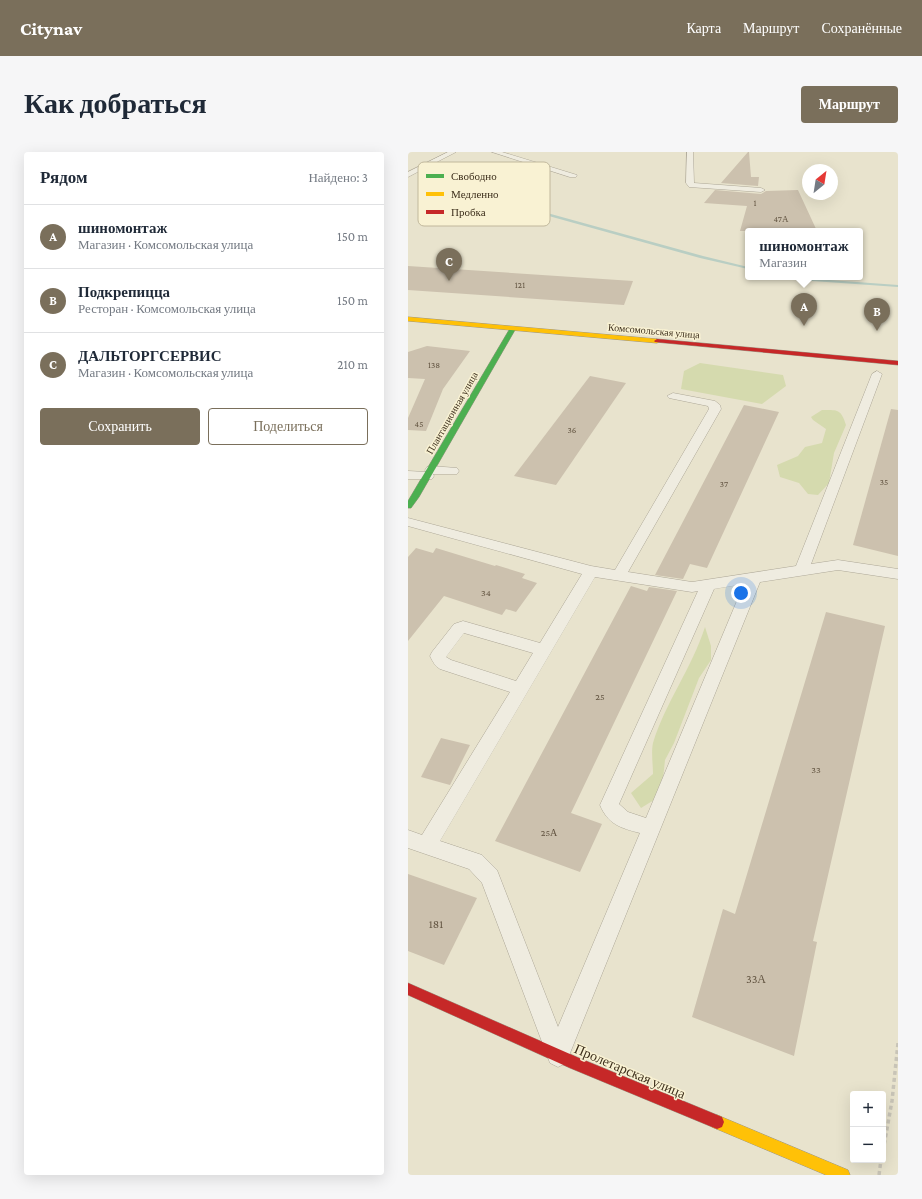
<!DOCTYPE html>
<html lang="ru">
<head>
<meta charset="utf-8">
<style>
  :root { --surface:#fff; --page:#f6f6f7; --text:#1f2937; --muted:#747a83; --line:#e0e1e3; --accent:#7a6f5b }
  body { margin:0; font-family:"Crimson Pro",serif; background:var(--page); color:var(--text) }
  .controls { position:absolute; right:12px; bottom:12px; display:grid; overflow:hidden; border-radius:4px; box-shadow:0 4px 16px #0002 }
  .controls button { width:36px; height:36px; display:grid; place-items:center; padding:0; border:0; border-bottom:1px solid var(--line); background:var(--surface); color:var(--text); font:20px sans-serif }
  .compass { position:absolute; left:394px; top:12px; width:36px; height:36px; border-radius:50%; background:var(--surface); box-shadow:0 4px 16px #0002; rotate:30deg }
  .you { position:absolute; left:333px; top:441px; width:14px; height:14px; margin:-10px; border:3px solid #fff; border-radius:50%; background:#1a73e8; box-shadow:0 0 0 6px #1a73e833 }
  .badge { display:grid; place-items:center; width:26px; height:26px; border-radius:50%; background:var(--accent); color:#fff; font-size:13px; font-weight:700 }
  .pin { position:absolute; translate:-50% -33px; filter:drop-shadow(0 1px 2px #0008) }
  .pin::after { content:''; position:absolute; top:21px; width:14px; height:12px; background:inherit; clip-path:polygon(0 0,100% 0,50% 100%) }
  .popup { position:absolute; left:337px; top:76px; width:118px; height:52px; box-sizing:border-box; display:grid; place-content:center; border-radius:4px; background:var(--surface); filter:drop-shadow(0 1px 3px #0005); font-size:13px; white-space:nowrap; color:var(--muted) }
  .popup b { font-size:15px; color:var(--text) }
  .popup::after { content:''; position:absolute; left:50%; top:100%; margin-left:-8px; border:8px solid transparent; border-top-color:var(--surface) }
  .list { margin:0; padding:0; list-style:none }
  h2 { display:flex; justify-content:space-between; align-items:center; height:52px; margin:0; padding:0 16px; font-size:17px }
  h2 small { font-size:13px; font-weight:400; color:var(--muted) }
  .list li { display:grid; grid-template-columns:26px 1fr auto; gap:12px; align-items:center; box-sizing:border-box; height:64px; padding:0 16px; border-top:1px solid var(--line) }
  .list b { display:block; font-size:15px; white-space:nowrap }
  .list p { margin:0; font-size:13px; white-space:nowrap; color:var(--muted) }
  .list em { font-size:13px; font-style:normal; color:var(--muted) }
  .actions { display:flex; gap:8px; padding:12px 16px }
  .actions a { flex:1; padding:9px 0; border:1px solid var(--accent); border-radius:4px; text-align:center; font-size:14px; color:var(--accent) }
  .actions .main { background:var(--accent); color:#fff }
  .map { position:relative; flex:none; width:490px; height:1023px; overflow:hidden; border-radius:4px }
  header { display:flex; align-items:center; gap:24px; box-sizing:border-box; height:56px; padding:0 20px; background:var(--accent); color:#fff }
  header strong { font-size:19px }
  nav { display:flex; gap:22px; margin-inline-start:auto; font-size:14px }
  .intro { display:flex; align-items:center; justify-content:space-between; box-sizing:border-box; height:96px; padding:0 24px }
  h1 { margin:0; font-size:28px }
  .button { padding:10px 18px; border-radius:4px; background:var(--accent); color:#fff; font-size:14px; font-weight:700 }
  main { display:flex; gap:24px; padding:0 24px }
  aside { flex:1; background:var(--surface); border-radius:4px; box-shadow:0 4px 16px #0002 }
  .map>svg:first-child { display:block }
  .green { fill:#d5daae }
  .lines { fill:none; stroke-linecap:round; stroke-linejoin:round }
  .stream { fill:#b9cec3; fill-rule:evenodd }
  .building { fill:#ccc1ae }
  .lane-casing { stroke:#ada797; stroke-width:1 }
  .fast-casing { stroke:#9d9786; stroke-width:1 }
  .slow-casing { stroke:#9d9786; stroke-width:1 }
  .jam-casing { stroke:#9d9786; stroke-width:1 }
  .path { stroke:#c8c4b7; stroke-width:3.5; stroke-dasharray:4 3; stroke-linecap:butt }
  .lane { fill:#efece0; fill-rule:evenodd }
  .fast { fill:#4caf50; fill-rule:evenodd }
  .slow { fill:#ffc107; fill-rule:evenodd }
  .jam { fill:#c62828; fill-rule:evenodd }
  .labels { text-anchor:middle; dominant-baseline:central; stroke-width:3; stroke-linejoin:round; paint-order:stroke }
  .far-number-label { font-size:9px; fill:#625441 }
  .far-street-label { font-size:10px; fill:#3e301d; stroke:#f9f2d3 }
  .number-label { font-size:10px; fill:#625441 }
  .near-number-label { font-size:12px; fill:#625441 }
  .near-street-label { font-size:14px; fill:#3e301d; stroke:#f9f2d3 }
  .key { fill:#f9f2d3; stroke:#c1b89c; stroke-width:1 }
  .key-label { font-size:11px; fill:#3e301d }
</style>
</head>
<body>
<header>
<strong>Citynav</strong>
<nav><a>Карта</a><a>Маршрут</a><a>Сохранённые</a></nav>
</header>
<div class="intro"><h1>Как добраться</h1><a class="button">Маршрут</a></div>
<main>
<aside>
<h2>Рядом<small>Найдено: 3</small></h2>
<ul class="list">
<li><span class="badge">A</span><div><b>шиномонтаж</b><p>Магазин · Комсомольская улица</p></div><em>150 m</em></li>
<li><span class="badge">B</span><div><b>Подкрепицца</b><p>Ресторан · Комсомольская улица</p></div><em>150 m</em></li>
<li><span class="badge">C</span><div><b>ДАЛЬТОРГСЕРВИС</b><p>Магазин · Комсомольская улица</p></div><em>210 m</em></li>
</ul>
<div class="actions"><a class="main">Сохранить</a><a>Поделиться</a></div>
</aside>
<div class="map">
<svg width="490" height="1023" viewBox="0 0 490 1023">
  <rect width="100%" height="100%" fill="#e8e3cd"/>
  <g class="green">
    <path d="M 292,211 L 375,223 L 378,234 L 354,252 L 273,237 L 276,219 Z"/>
    <path d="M 414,258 C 430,258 433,257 438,273 L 426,301 L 421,331 L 410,343 L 400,342 L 391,331 L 372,325 L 369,313 L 390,304 L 397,295 L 414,291 L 418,277 L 405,268 L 403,265 Z"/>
    <path d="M 297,475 L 303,494 L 303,508 L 291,526 L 266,591 L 257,608 L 255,627 L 246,648 L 233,656 L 223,641 L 245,622 C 245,613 243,600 245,591 C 257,551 284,516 297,475 Z"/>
  </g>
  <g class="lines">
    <g class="stream">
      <path d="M 25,21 L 132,59 L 295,104 L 340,115 L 340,117 L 292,106 L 130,61 L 25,23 Z"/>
      <path d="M 380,125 L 490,133 L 490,135 L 390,128 Z"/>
    </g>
  </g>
  <g class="building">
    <path d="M 340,0 L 341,0 L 343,25 L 351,25 L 350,34 L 313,31 Z"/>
    <path d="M 307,38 L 353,42 L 358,39 L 390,38 L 409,79 L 332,79 L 339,54 L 296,51 Z"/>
    <path d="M 0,114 L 225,129 L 216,153 L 0,138 Z"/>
    <path d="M 19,194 L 62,199 L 35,237 L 18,279 L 0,278 L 0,266 L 17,227 L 0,226 L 0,200 Z"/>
    <path d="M 182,224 L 218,231 L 148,333 L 106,324 Z"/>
    <path d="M 336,253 L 371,260 L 299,416 L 282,412 L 275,427 L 247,423 Z"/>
    <path d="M 483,257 L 490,258 L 490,404 L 445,393 Z"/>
    <path d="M 8,396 L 25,401 L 28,396 L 87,414 L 88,413 L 117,422 L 114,426 L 129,431 L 108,460 L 98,457 L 94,463 L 36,444 L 0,489 L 0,405 Z"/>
    <path d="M 223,434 L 239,439 L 241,435 L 269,439 L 163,661 L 194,672 L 172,720 L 87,689 Z"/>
    <path d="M 418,460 L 477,474 L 405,789 L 409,790 L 386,904 L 284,865 L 315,757 L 327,762 Z"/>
    <path d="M 33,586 L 62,593 L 42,633 L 13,625 Z"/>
    <path d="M 0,722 L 69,746 L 36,813 L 0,799 Z"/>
  </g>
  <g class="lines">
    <defs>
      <g id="lane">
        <path d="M 40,0 L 48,0 L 0,25 L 0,20 Z"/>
        <path d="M 84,0 L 94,0 L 169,23 L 168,25 L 162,25 Z"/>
        <path d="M 279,0 L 285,0 L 286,31 L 353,36 L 357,38 L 353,40 L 281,35 L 278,31 Z"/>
        <path d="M 469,219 L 474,222 L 403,412 L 430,408 L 490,417 L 490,427 L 430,418 L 352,430 L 158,911 L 150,915 L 142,911 L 74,731 L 61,717 L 0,696 L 0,678 L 14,683 L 102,540 L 32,517 C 27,514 25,510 22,504 L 24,500 L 46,472 L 55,469 L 132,491 L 174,422 L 0,374 L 0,366 L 183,414 L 207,418 L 301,257 L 300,254 L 261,246 L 259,244 L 265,241 L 307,249 L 312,253 L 313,257 L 220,420 L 284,430 L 388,414 L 464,222 ZM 187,425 L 284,440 L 290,439 L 192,653 C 200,672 212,676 232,681 L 150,875 L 89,718 L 74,703 L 32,689 ZM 336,432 L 238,666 L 220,660 L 211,652 L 306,437 ZM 56,481 L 125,501 L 108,529 L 43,508 L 38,505 Z"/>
        <path d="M 23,314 L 49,316 L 51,319 L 49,322 L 25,322 L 26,324 L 24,327 L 0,327 L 0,319 L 18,320 L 17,318 L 19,315 Z"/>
      </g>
      <path id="fast" d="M 104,176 L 107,178 L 11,345 L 3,356 L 0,356 L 0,349 L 101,178 Z"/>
      <g id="slow">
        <path d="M 0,165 L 249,187 L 252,189 L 249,191 L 0,169 Z"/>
        <path d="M 309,963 L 440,1018 L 442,1023 L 418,1023 L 304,975 L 302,970 L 304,965 Z"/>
      </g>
      <g id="jam">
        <path d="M 249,187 L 490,209 L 490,213 L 247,190 L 246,189 Z"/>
        <path d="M 0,831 L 171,906 L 314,965 L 316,970 L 314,975 L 309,977 L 162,916 L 0,843 Z"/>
      </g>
    </defs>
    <use href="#lane" class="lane-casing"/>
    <use href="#fast" class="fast-casing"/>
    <use href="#slow" class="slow-casing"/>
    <use href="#jam" class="jam-casing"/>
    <g class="path">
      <path d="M 475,999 L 484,949 L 490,891"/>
      <path d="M 471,1023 L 473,1008"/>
    </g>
    <use href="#lane" class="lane"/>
    <use href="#fast" class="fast"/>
    <use href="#slow" class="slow"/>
    <use href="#jam" class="jam"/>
  </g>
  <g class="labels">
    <g class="far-number-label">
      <text x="347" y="51">1</text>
      <text x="373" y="67">47А</text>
      <text x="112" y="133">121</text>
      <text x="26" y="213">138</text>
      <text x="11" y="272">45</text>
      <text x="164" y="278">36</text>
      <text x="476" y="330">35</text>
      <text x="316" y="332">37</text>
    </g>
    <g class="far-street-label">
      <text transform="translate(246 179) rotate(5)">Комсомольская улица</text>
      <text transform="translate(44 261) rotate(-60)">Плантационная улица</text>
    </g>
    <g class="number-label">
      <text x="78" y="440">34</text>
      <text x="192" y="544">25</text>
      <text x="408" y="617">33</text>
      <text x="141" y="680">25А</text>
    </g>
    <g class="near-number-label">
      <text x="28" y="772">181</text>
      <text x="348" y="827">33А</text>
    </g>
    <g class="near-street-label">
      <text transform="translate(222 919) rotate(23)">Пролетарская улица</text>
    </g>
  </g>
  <rect x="10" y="10" width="132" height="64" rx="6" class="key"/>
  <rect x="18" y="22" width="18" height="4" fill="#4caf50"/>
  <rect x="18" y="40" width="18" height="4" fill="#ffc107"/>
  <rect x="18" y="58" width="18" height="4" fill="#c62828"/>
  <g class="key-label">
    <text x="43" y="28">Свободно</text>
    <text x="43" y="46">Медленно</text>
    <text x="43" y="64">Пробка</text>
  </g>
</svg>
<div class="controls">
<button>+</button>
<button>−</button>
</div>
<svg class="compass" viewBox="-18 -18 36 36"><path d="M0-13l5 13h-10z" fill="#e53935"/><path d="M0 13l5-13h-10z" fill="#747a83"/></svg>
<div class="you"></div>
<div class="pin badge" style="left:396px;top:174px">A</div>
<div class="popup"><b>шиномонтаж</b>Магазин</div>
<div class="pin badge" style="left:469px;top:179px">B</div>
<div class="pin badge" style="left:41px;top:129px">C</div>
</div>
</main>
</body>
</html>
